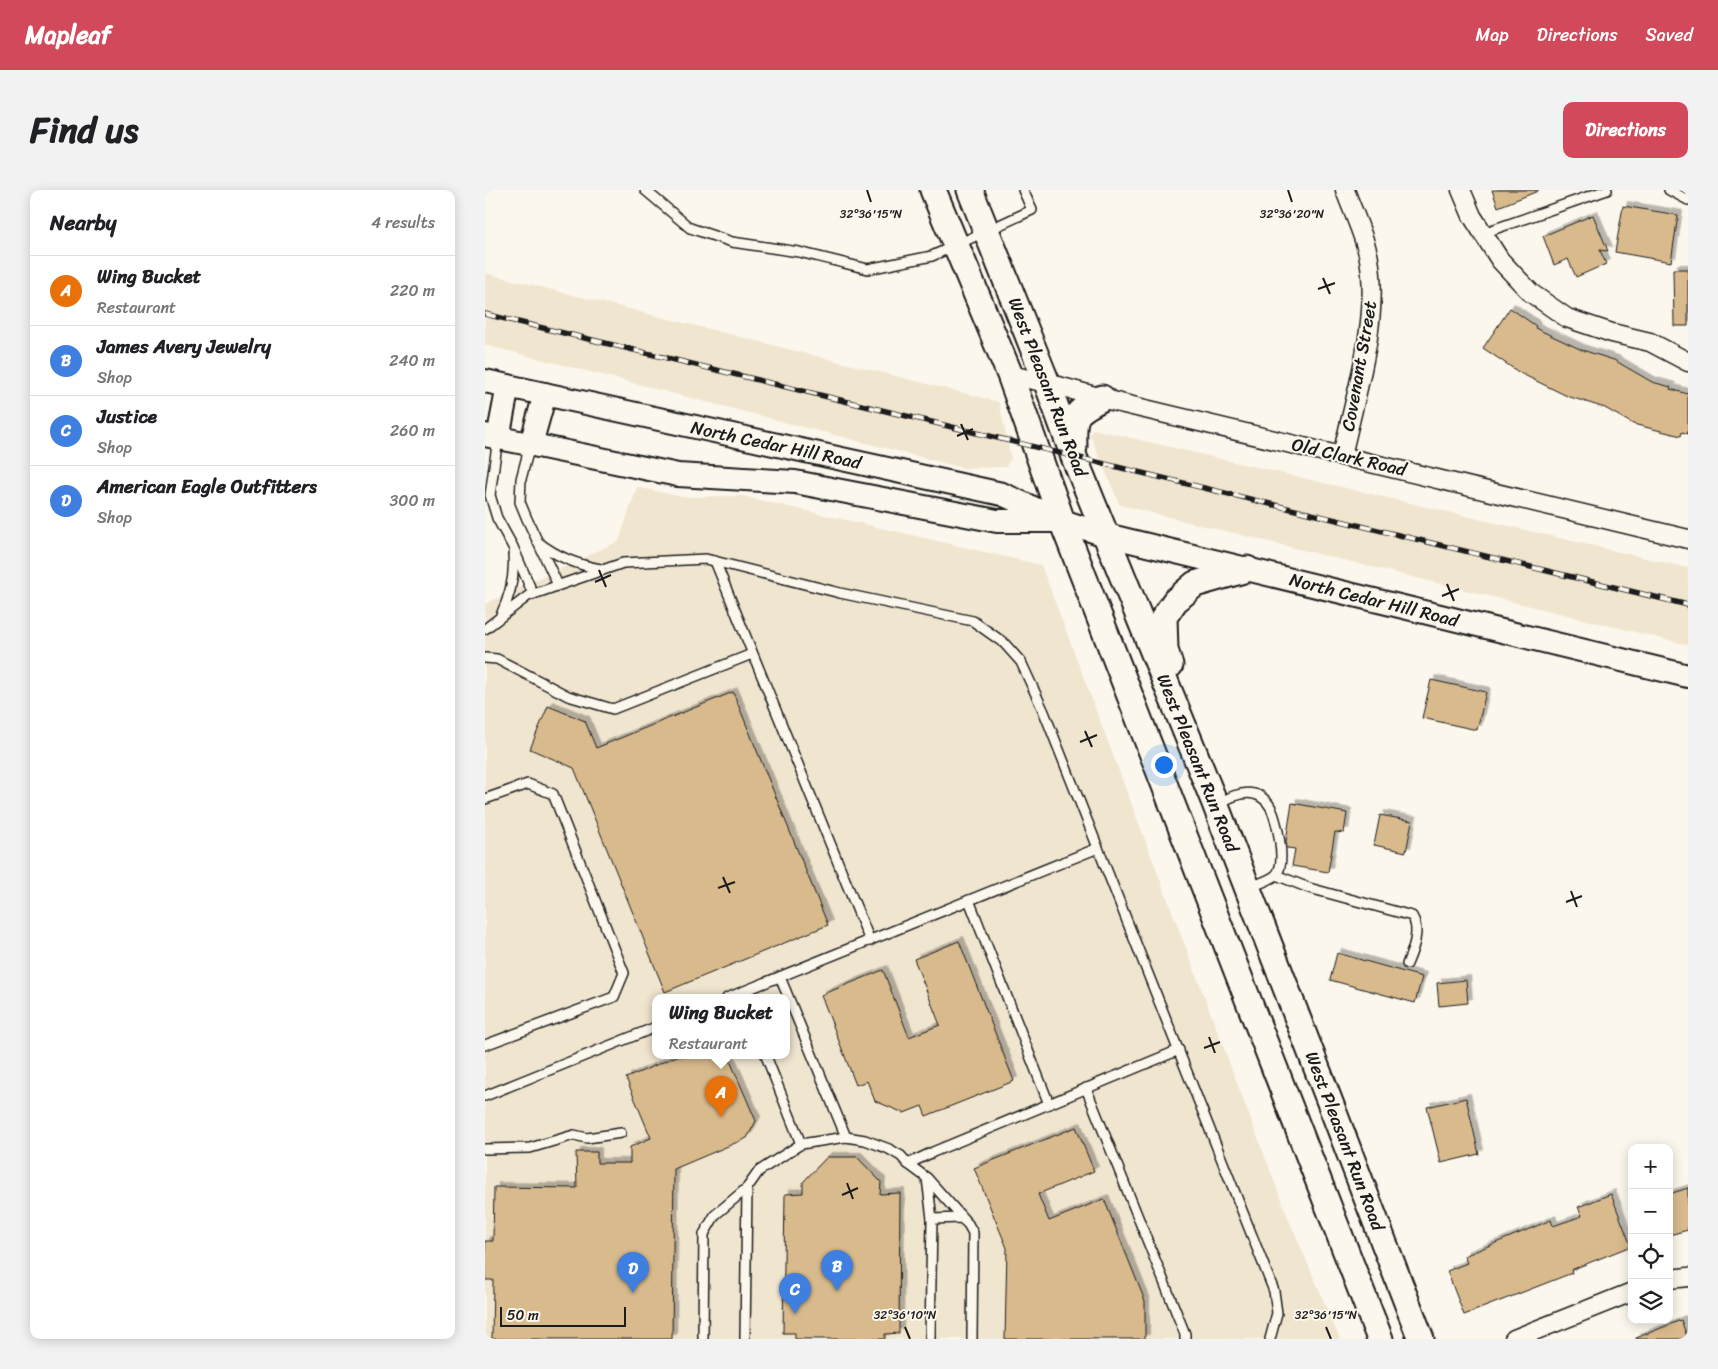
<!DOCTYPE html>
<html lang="en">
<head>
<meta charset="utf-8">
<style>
  :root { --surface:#fff; --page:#f2f2f2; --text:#202124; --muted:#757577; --line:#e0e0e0; --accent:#d1495b }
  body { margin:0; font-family:Sriracha,sans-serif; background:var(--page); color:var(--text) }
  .controls { position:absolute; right:15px; bottom:15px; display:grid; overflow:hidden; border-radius:10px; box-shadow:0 2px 12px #0003 }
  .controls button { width:45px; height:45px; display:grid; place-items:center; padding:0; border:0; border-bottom:1px solid var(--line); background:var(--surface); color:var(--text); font:25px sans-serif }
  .scale { position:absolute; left:15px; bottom:12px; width:126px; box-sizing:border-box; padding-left:5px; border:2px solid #1c1c1c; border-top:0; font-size:14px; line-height:18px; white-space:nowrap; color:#1c1c1c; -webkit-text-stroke:4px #fbf7ec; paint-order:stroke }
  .you { position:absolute; left:678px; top:574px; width:18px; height:18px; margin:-12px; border:4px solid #fff; border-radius:50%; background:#1a73e8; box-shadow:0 0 0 8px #1a73e833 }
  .badge { display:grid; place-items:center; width:32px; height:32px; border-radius:50%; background:var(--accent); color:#fff; font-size:16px; font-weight:700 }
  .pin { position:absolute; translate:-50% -41px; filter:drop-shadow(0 1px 2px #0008) }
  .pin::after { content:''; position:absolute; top:26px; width:18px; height:15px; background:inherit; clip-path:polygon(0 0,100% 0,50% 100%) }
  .popup { position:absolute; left:167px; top:804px; width:138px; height:65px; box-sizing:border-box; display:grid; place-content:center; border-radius:10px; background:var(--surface); filter:drop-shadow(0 1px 4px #0005); font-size:16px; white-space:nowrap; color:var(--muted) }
  .popup b { font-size:19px; color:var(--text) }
  .popup::after { content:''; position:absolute; left:50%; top:100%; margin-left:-10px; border:10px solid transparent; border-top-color:var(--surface) }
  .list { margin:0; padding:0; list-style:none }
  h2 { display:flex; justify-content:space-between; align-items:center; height:65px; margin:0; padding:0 20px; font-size:21px }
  h2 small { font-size:16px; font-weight:400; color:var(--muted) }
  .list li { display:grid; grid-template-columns:32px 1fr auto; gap:15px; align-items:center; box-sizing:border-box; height:70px; padding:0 20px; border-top:1px solid var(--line) }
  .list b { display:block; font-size:19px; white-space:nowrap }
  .list p { margin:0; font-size:16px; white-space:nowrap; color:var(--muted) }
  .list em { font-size:16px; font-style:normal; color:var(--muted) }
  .icon { flex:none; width:28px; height:28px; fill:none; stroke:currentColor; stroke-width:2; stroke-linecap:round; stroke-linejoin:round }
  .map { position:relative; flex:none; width:1203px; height:1149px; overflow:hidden; border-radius:10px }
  header { display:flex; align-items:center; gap:30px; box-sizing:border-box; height:70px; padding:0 25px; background:var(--accent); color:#fff }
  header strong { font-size:24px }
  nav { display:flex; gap:28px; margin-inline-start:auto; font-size:18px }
  .intro { display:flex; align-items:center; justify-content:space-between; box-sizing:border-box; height:120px; padding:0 30px }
  h1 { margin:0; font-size:35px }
  .button { padding:12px 22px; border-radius:10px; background:var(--accent); color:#fff; font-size:18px; font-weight:700 }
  main { display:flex; gap:30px; padding:0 30px }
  aside { flex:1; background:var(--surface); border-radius:10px; box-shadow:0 2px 12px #0003 }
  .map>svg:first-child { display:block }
  .built { fill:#f0e5cf; fill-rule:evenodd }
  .building { fill:#d8ba8c; stroke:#1c1c1c; filter:url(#shadow) }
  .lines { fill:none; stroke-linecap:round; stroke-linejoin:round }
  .service-casing { stroke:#1c1c1c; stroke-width:12 }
  .minor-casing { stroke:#1c1c1c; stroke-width:21 }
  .tertiary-casing { stroke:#1c1c1c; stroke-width:26 }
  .secondary-casing { stroke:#1c1c1c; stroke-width:29 }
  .service { stroke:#fbf7ec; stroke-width:9 }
  .minor { stroke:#fbf7ec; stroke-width:18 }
  .tertiary { stroke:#fbf7ec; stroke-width:22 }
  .secondary { stroke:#fbf7ec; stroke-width:25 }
  .rail-casing { stroke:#1c1c1c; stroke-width:5.5 }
  .rail { stroke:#fbf7ec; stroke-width:4; stroke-dasharray:11; stroke-linecap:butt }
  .ticks { fill:none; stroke:#1c1c1c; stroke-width:2 }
  .labels { text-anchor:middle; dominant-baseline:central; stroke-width:4; stroke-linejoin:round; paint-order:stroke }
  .street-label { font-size:18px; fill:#1c1c1c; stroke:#fbf7ec }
  .ticks-label { font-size:12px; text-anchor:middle; fill:#1c1c1c; stroke:#fbf7ec; stroke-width:4; stroke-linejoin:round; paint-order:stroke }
</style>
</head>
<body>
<header>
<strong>Mapleaf</strong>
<nav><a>Map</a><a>Directions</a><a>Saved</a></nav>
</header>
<div class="intro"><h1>Find us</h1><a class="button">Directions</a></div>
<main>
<aside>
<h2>Nearby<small>4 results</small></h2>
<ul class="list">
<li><span class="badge" style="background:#e8710a">A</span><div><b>Wing Bucket</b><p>Restaurant</p></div><em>220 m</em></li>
<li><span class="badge" style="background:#3f7fe0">B</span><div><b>James Avery Jewelry</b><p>Shop</p></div><em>240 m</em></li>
<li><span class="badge" style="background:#3f7fe0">C</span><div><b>Justice</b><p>Shop</p></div><em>260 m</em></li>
<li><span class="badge" style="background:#3f7fe0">D</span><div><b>American Eagle Outfitters</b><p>Shop</p></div><em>300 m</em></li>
</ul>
</aside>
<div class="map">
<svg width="1203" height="1149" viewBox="0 0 1203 1149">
  <defs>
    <filter id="shadow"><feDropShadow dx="4.5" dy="-4.5" stdDeviation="0" flood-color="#0004"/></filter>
  </defs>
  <rect width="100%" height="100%" fill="#fbf7ec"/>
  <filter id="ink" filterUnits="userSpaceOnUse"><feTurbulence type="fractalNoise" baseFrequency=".02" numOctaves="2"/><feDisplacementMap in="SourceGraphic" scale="10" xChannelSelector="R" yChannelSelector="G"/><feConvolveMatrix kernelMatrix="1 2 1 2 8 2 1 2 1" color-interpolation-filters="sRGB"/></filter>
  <g filter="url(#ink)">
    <g class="built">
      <path d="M 0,83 L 514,212 L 526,269 L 520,277 L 478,278 L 0,155 Z"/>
      <path d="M 608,239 L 1203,378 L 1203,455 L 635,315 L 605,245 Z"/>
      <path d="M 152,297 L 197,307 L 257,306 L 556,375 L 802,1025 L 855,1149 L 0,1149 L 0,414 L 134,351 ZM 171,808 L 301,808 L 301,866 L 171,866 Z"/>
    </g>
    <g class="building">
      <path d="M 1007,0 L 1053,0 L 1053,1 L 1013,17 Z"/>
      <path d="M 1138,16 L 1193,25 L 1186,72 L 1130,62 Z"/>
      <path d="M 1108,25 L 1123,61 L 1115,60 L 1121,74 L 1091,87 L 1083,69 L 1069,75 L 1058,46 Z"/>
      <path d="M 1188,79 L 1203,79 L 1203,136 L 1189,136 Z"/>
      <path d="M 1025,118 L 1051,136 L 1050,138 L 1097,160 L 1129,170 L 1167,192 L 1186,197 L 1185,199 L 1203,204 L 1203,244 L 1197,242 L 1196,246 L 1148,234 L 1120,218 L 1082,206 L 1035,183 L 998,158 Z"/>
      <path d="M 946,490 L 1001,502 L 992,540 L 937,528 Z"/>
      <path d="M 248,502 L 343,735 L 180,802 L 89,578 L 45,559 L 63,516 L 100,531 L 111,558 Z"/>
      <path d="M 807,613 L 862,623 L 859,643 L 850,642 L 843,682 L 807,676 L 810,659 L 802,658 L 801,651 Z"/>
      <path d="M 895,625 L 927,631 L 921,662 L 889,655 Z"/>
      <path d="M 474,751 L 529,891 L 441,926 L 437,916 L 419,923 L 390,911 L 382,891 L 371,895 L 336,805 L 398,780 L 424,847 L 455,835 L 429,769 Z"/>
      <path d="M 852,763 L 937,787 L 930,813 L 845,790 Z"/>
      <path d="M 981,790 L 983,813 L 954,816 L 952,793 Z"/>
      <path d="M 192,866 L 243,866 L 271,931 L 262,948 L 189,979 L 187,1149 L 7,1149 L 8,1090 L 0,1090 L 0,1051 L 8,1051 L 9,997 L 92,998 L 91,962 L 112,962 L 112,973 L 145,973 L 145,957 L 166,948 L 141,888 Z"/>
      <path d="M 981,908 L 994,964 L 956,973 L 942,917 Z"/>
      <path d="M 591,937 L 609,981 L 553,1004 L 564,1031 L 619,1009 L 660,1111 L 660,1149 L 520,1149 L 522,1058 L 489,978 Z"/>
      <path d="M 342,967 L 372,967 L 396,992 L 395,1004 L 415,1003 L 414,1143 L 400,1144 L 400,1149 L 310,1149 L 310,1143 L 298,1143 L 300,1004 L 318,1003 L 318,992 Z"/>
      <path d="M 1203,998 L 1203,1040 L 1184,1045 L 1184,1004 Z"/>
      <path d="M 1126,1004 L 1146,1056 L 1086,1080 L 1087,1083 L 979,1125 L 962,1081 L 982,1073 L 979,1066 L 1066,1030 L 1068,1036 L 1097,1026 L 1093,1017 Z"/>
      <path d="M 1196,1130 L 1203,1149 L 1151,1149 L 1151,1148 Z"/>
    </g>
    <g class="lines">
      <defs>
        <g id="service">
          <path d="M 160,0 L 205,38 L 247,52 L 314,62 L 383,79 L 447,66 L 547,20 L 538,0"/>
          <path d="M 1184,0 L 1203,10"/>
          <path d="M 998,43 L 1122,0"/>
          <path d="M 13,248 L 5,305 L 12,328 L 28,357 L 48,404"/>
          <path d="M 45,255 L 36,289 L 35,312 L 42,329 L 73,395"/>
          <path d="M 53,352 C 72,367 92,375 116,379"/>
          <path d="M 230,371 L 385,751"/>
          <path d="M 16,425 C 25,406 30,386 28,365"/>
          <path d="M 0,439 L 43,406 L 138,373 L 221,369 L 355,403 L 488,431 L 519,453 L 536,472 L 559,522 L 789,1101 L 792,1123 L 785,1149"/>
          <path d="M 0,468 L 12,469 L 83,506 L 128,519 L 267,464"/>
          <path d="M 0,609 L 43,594 L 68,604 L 139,783 L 129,807 L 0,855"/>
          <path d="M 733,614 C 743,608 756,601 769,604 C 776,605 783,612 786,618 C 792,632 802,673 791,685 C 786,690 770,695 763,698"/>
          <path d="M 791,685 L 824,698 L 927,726 C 936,740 928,760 922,774"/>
          <path d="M 484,710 L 564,914"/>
          <path d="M 295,787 L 361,947"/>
          <path d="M 242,808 L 613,658"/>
          <path d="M 281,866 L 316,954"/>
          <path d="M 601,898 L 700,1144 L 700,1149"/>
          <path d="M 0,906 L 171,837"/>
          <path d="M 0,959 L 45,958 L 89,945 L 102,948 L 136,943"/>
          <path d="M 423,974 L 448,962 L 694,860"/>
          <path d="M 442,988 L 447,1029 L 445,1149"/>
          <path d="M 447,1029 L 476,1028 L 483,1034 L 488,1043 L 487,1149"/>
          <path d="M 218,1149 L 219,1044 L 230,1025 L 262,998 L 274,981 L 316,954 L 361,947 L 380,950 L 404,959 L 416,966 L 423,974 L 442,988 L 483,1034"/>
          <path d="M 260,1149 L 262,998"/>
        </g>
        <g id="minor">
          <path d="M 976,0 L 987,26 L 1015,70 L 1046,103 L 1082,128 L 1127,143 L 1165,152 L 1203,172"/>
          <path d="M 525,185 L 562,193 L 635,213 L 1203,349"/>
          <path d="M 857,266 C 870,206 895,130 884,69 C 881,49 867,20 860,0"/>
          <path d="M 1184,1089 L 1203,1087"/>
          <path d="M 1029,1149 L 1147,1102"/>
        </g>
        <g id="tertiary">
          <path d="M 0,191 L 517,304 L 577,331 L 621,345 L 1203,486"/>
          <path d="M 0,245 L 193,285 L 310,292 L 512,331 L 569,331"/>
          <path d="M 13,248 L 23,196"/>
          <path d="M 46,254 L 60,204"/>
        </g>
        <g id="secondary">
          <path d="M 448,0 L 525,185 L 577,331 L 895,1149"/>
          <path d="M 485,0 L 562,193 L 589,267 L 729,611 L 936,1149"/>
          <path d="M 589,257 C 588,225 588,223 617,208"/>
          <path d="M 685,475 L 680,460 L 679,427 L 690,411 L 710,394 L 762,379"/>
        </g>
      </defs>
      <use href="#service" class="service-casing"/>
      <use href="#minor" class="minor-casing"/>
      <use href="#tertiary" class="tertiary-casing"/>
      <use href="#secondary" class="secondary-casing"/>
      <use href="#service" class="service"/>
      <use href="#minor" class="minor"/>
      <use href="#tertiary" class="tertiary"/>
      <use href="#secondary" class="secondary"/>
      <defs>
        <path id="rail" d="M 0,124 L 1203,415"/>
      </defs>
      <use href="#rail" class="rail-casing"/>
      <use href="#rail" class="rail"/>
    </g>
  </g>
  <path class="ticks" d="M 382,0 L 386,12M 803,0 L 807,12M 838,88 L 845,104M 833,99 L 850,93M 476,234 L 483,250M 472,246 L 488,239M 114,380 L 121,397M 110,392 L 126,385M 962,394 L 969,411M 957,406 L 974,399M 600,541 L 607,557M 595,552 L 612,545M 238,687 L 245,703M 233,698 L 250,692M 1086,701 L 1092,717M 1081,712 L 1097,706M 724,847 L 730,863M 719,858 L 735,852M 362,993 L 368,1009M 357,1005 L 373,998M 420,1137 L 425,1149M 841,1137 L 846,1149"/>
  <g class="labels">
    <g class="street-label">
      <text transform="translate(874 176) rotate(-80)">Covenant Street</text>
      <text transform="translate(563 197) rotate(69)">West Pleasant Run Road</text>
      <text transform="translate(291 255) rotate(12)">North Cedar Hill Road</text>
      <text transform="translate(864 267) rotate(13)">Old Clark Road</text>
      <text transform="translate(889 410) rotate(14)">North Cedar Hill Road</text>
      <text transform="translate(713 573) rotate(68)">West Pleasant Run Road</text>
      <text transform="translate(860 951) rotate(69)">West Pleasant Run Road</text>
    </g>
  </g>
  <g class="ticks-label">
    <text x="386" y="28">32°36'15"N</text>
    <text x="807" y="28">32°36'20"N</text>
    <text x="420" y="1129">32°36'10"N</text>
    <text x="841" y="1129">32°36'15"N</text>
  </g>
</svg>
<div class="controls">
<button>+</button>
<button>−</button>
<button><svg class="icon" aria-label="locate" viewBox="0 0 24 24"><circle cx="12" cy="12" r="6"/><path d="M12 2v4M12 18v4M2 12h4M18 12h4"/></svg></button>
<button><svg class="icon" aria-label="layers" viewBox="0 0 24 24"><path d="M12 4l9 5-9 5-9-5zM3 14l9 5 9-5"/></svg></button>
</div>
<div class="scale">50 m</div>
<div class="you"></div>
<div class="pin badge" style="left:236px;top:927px;background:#e8710a">A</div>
<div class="popup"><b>Wing Bucket</b>Restaurant</div>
<div class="pin badge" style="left:352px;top:1101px;background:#3f7fe0">B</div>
<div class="pin badge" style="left:310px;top:1124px;background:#3f7fe0">C</div>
<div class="pin badge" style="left:148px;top:1103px;background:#3f7fe0">D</div>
</div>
</main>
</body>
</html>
